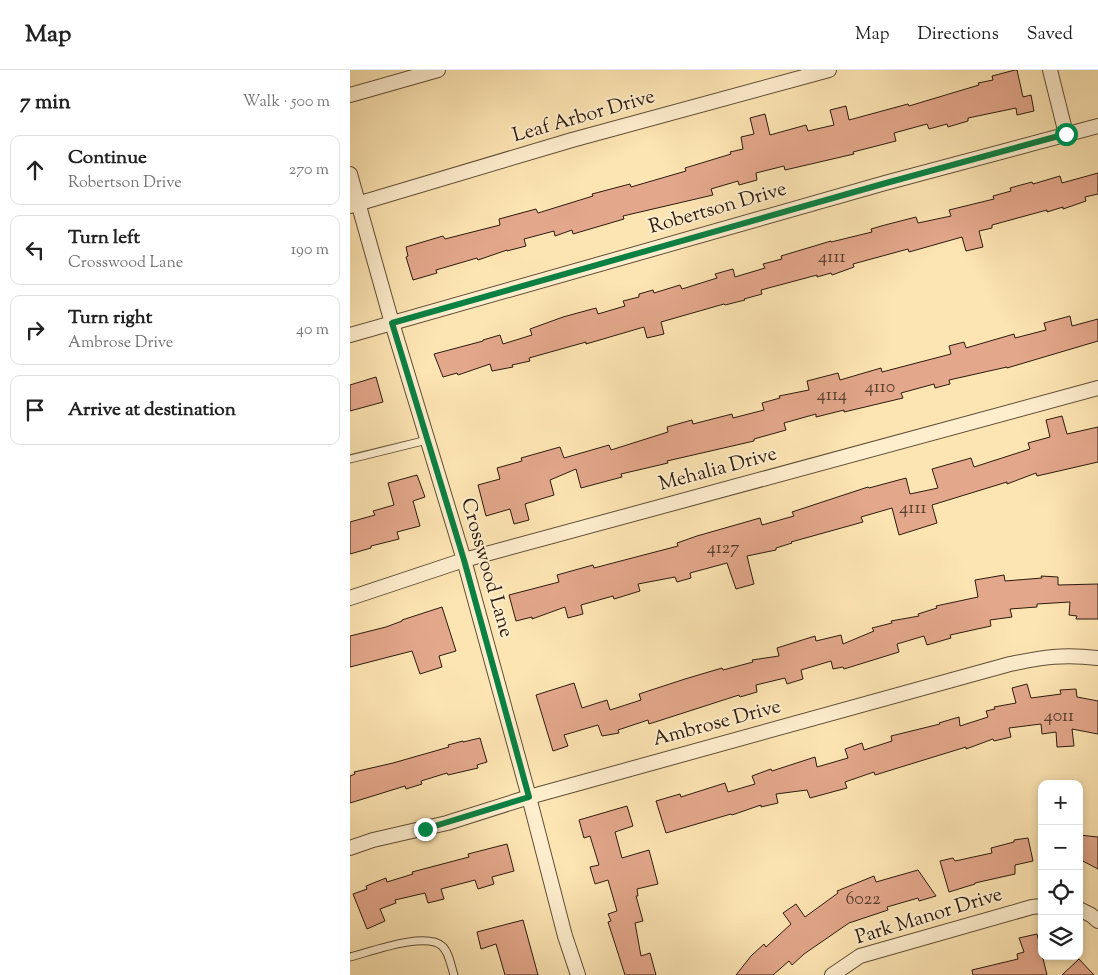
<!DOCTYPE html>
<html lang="en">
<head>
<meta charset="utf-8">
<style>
  :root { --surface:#fff; --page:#f6f6f6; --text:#222; --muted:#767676; --line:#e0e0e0 }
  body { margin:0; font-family:"Sorts Mill Goudy",serif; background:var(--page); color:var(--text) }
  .controls { position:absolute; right:15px; bottom:15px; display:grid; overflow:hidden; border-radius:10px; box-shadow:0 2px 8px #0003 }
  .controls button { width:45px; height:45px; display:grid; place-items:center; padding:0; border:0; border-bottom:1px solid var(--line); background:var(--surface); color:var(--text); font:25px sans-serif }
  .stop { position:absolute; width:15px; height:15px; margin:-11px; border:4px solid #0b8043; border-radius:50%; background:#fff }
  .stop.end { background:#0b8043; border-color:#fff; box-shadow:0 1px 5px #0008 }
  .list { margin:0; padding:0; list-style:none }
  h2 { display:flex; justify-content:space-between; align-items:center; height:65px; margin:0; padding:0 20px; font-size:21px }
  h2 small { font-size:16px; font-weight:400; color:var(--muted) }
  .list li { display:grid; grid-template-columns:32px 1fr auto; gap:15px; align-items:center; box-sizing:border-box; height:70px; margin:0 10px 10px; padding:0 10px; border:1px solid var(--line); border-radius:10px }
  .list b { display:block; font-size:19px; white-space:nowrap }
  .list p { margin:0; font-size:16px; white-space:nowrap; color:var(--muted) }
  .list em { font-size:16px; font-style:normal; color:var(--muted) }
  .icon { flex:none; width:28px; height:28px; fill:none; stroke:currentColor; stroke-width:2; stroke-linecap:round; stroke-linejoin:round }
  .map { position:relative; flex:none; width:748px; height:905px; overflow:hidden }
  header { display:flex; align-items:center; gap:30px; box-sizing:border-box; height:70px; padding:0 25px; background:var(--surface); border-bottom:1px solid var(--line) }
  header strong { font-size:24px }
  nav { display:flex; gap:28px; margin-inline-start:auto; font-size:18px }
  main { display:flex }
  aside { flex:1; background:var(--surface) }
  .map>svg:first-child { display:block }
  .building { fill:#e3a78b; stroke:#2c1b0c }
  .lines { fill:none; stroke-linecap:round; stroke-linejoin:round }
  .service-casing { stroke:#604e36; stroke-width:9 }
  .minor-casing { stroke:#604e36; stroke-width:16 }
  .service { stroke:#feeece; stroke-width:7 }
  .minor { stroke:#feeece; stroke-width:14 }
  .route { stroke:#0b8043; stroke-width:6 }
  .labels { text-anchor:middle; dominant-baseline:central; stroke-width:4; stroke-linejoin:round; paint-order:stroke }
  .number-label { font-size:18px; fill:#5a3e2c }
  .street-label { font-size:20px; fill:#2c1b0c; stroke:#feeece }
</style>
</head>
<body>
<header>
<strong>Map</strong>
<nav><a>Map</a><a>Directions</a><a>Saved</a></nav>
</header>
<main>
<aside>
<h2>7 min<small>Walk · 500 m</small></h2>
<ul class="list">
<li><svg class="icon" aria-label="ahead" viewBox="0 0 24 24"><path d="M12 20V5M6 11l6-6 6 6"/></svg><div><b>Continue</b><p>Robertson Drive</p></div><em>270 m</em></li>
<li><svg class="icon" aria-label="left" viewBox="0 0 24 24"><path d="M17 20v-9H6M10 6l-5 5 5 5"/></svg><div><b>Turn left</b><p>Crosswood Lane</p></div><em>190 m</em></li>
<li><svg class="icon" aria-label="right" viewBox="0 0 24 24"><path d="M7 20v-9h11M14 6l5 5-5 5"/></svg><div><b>Turn right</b><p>Ambrose Drive</p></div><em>40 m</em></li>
<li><svg class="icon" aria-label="arrive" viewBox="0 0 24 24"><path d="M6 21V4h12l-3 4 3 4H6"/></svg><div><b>Arrive at destination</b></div></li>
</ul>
</aside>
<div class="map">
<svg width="748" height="905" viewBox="0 0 748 905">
  <rect width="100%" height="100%" fill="#fde5b3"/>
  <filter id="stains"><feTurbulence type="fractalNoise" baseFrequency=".004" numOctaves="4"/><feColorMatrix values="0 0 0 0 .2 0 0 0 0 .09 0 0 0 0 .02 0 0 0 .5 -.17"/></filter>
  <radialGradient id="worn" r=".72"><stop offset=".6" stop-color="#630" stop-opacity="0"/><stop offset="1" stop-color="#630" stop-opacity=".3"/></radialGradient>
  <g class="building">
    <path d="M 665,0 L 667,0 L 673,27 L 681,25 L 684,41 L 667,45 L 666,38 L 618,48 L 618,51 L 598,57 L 597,54 L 579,59 L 577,54 L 544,63 L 546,71 L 503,82 L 504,84 L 435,100 L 434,96 L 406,103 L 407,110 L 389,115 L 388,111 L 361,119 L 363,125 L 273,146 L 274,149 L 223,164 L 222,160 L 205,166 L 204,161 L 174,169 L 176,176 L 157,181 L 157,180 L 128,190 L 127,188 L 86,200 L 87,203 L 63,210 L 56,187 L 58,186 L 56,177 L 93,166 L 95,169 L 150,155 L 149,149 L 186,139 L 188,143 L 243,126 L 242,124 L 280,114 L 281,117 L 336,101 L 335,98 L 381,84 L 380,82 L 393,79 L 391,67 L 404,64 L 400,48 L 415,44 L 420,65 L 456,55 L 458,61 L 484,55 L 480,40 L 496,36 L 499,50 L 558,34 L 559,36 L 629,15 L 628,13 L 643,10 L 642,6 Z"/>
    <path d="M 748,103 L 748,124 L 735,127 L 736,131 L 713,139 L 713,137 L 697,142 L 697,140 L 642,155 L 642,158 L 629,161 L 633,177 L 616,181 L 612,167 L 559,182 L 558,179 L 503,194 L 504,197 L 482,205 L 481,203 L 467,207 L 467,205 L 411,220 L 412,224 L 394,229 L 395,230 L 375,235 L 374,234 L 311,252 L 314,264 L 297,268 L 294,257 L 236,274 L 236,272 L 179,288 L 180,291 L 162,295 L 163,297 L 142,301 L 140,294 L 108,305 L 107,303 L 93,307 L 84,284 L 133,271 L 133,270 L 150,265 L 153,274 L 182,265 L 180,259 L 213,247 L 246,238 L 248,244 L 275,236 L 273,231 L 289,227 L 289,224 L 303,220 L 304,223 L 330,215 L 332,219 L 367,208 L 365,204 L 383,199 L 385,207 L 415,198 L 413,194 L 432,189 L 431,186 L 481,171 L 481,172 L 522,162 L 521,159 L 535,155 L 566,147 L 568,153 L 601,146 L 599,140 L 644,129 L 643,126 L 661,121 L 660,118 L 682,112 L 683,114 L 710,106 L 712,113 Z"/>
    <path d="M 720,246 L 722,256 L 748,249 L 748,271 L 657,298 L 657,297 L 599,310 L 600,314 L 585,318 L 584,314 L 551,323 L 553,328 L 494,342 L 494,340 L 466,347 L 466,344 L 434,353 L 436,360 L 404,369 L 404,371 L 317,391 L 318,393 L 271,404 L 272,407 L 231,418 L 226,399 L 200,410 L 204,425 L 175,434 L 179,450 L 164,454 L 160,439 L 136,446 L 128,415 L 150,409 L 147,398 L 172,391 L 171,388 L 210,377 L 214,388 L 259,375 L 261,380 L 318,362 L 317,357 L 342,350 L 343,354 L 382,344 L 383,348 L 414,340 L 412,333 L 430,328 L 429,326 L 459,320 L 457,311 L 488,303 L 490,310 L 531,298 L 532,302 L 601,284 L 599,276 L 614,272 L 616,278 L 664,264 L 665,268 L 696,260 L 694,253 Z"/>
    <path d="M 26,307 L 33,332 L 0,341 L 0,315 Z"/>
    <path d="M 712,346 L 717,364 L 748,357 L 748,392 L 687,406 L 686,403 L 657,414 L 657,412 L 582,435 L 587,453 L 549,465 L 542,438 L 511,447 L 513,452 L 441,472 L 442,473 L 426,478 L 426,480 L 397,486 L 404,514 L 386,519 L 377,493 L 340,503 L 341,508 L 327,512 L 325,507 L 288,514 L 290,521 L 264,529 L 263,526 L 231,535 L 233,544 L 218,548 L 215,537 L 182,549 L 182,547 L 166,551 L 159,525 L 209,512 L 207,505 L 243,495 L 244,498 L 328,476 L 327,473 L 347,466 L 410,448 L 412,455 L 444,446 L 442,442 L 518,417 L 519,418 L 556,408 L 560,424 L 588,418 L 582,399 L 621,388 L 624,397 L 680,379 L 678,373 L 700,367 L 696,350 Z"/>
    <path d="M 67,405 L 75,427 L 63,431 L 70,456 L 47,462 L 49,469 L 21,476 L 21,478 L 0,484 L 0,452 L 25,445 L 23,441 L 44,435 L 38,413 Z"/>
    <path d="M 654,505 L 655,511 L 692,508 L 691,506 L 708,507 L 708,515 L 748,514 L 748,549 L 726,549 L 727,546 L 719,545 L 720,532 L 687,534 L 687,537 L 660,539 L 662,547 L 640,550 L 641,556 L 600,565 L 601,568 L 577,575 L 574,566 L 547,574 L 549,582 L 494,599 L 493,597 L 483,599 L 481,591 L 451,600 L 453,609 L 437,614 L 435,608 L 406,615 L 407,622 L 390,627 L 389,625 L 299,654 L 298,650 L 268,660 L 269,663 L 252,666 L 248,655 L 214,665 L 218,676 L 203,681 L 186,625 L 224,613 L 232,638 L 257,630 L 260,640 L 291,630 L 289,624 L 335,609 L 372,598 L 373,600 L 403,592 L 402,590 L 429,586 L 427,578 L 465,566 L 466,571 L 491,565 L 493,574 L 524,561 L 522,558 L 542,553 L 541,551 L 569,546 L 568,544 L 587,538 L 586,536 L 628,527 L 625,510 Z"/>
    <path d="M 92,537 L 106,581 L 89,586 L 92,597 L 70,604 L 62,581 L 0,597 L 0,566 L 36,557 L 52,551 L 52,550 Z"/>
    <path d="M 677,614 L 681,628 L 711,624 L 710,620 L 726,619 L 727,627 L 748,631 L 748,664 L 722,659 L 724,676 L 707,677 L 706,662 L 692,664 L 691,654 L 659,658 L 661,667 L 644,671 L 643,669 L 616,679 L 616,677 L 525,705 L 524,702 L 495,712 L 497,718 L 460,728 L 457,720 L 426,724 L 428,733 L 411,737 L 411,735 L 382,745 L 381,744 L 316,763 L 306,731 L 330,724 L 331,727 L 375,713 L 378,722 L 405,714 L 402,706 L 421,699 L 422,701 L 465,687 L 467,697 L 498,688 L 495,679 L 512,673 L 514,680 L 542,671 L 541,666 L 590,654 L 589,653 L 609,647 L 610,656 L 638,647 L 636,641 L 645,639 L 644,637 L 666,633 L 662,618 Z"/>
    <path d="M 130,668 L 137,692 L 127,695 L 128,698 L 98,705 L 97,703 L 71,711 L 72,714 L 56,719 L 55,716 L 0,733 L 0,706 L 5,704 L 4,702 L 43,693 L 99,677 L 98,675 L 113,671 L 113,672 Z"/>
    <path d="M 277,736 L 283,756 L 265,762 L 272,788 L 299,780 L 308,814 L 287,819 L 288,826 L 286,826 L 293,851 L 285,853 L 291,886 L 300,883 L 306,905 L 275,905 L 258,852 L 261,851 L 258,844 L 267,841 L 258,810 L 245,814 L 240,797 L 249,795 L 240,766 L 234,768 L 229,750 Z"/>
    <path d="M 729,765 L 748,767 L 748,799 L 729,789 Z"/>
    <path d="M 678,768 L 683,791 L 665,795 L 665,804 L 625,813 L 625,814 L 599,822 L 590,791 L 603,788 L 605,791 L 642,783 L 641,778 L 664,772 L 664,770 Z"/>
    <path d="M 157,774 L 164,801 L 142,807 L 144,814 L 128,819 L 125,810 L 91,819 L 94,829 L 78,833 L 75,823 L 45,830 L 46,833 L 30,839 L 35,851 L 17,859 L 3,824 L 17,819 L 16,816 L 36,808 L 37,812 L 63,804 L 62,802 L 119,787 L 118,784 Z"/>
    <path d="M 568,800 L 586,826 L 569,831 L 568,828 L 537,837 L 538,840 L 499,853 L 454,884 L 442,895 L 439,891 L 423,905 L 386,905 L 401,886 L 414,874 L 416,877 L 441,854 L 433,843 L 446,834 L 455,847 L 488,823 L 487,821 L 524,806 L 526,812 Z"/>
    <path d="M 173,850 L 188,905 L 155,905 L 146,874 L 131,879 L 127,862 Z"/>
    <path d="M 687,864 L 697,905 L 623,905 L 622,900 L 668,889 L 667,884 L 674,882 L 669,868 Z"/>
    <path d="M 729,889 L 744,905 L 712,905 Z"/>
  </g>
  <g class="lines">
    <defs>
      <g id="service">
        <path d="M 0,389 L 77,370"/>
        <path d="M 0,887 C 20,882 76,861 92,876 C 99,882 101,896 104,905"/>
      </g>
      <g id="minor">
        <path d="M 700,0 L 716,64"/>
        <path d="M 0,25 L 88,0"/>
        <path d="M 0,104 L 42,253 L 114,490 L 179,727 L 215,866 L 228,905"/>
        <path d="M 0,136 L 222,70 L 479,0"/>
        <path d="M 0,265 L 535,113 L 748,56"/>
        <path d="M 0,528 L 114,490 L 748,318"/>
        <path d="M 0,778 L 23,770 L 97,753 L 179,727 L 660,594 C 694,587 713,584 748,588"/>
        <path d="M 729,839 L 741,845 L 748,851"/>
        <path d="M 482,905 L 510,886 L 682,837 L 692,836"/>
      </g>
    </defs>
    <use href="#service" class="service-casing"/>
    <use href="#minor" class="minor-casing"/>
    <use href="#service" class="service"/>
    <use href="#minor" class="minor"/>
  </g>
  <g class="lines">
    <path class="route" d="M 75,759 L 179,727 L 114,490 L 42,253 L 536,113 L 716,64"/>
  </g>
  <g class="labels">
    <g class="number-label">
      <text x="482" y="188">4111</text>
      <text x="530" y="318">4110</text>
      <text x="482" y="326">4114</text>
      <text x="563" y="439">4111</text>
      <text x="373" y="479">4127</text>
      <text x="709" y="647">4011</text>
      <text x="513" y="830">6022</text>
    </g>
    <g class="street-label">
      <text transform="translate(234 47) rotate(-16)">Leaf Arbor Drive</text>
      <text transform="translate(368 139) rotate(-16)">Robertson Drive</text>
      <text transform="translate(368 400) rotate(-15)">Mehalia Drive</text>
      <text transform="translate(136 498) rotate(74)">Crosswood Lane</text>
      <text transform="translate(367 654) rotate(-15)">Ambrose Drive</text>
      <text transform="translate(579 847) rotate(-17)">Park Manor Drive</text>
    </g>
  </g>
  <rect width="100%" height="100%" filter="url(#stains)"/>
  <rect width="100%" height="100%" fill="url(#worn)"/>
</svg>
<div class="controls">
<button>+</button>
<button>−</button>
<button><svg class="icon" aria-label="locate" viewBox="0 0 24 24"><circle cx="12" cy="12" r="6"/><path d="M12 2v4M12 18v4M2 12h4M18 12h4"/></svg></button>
<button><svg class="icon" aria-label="layers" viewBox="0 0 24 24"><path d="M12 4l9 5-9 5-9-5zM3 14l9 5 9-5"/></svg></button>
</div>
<div class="stop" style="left:716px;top:64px"></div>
<div class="stop end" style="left:75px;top:759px"></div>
</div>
</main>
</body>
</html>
